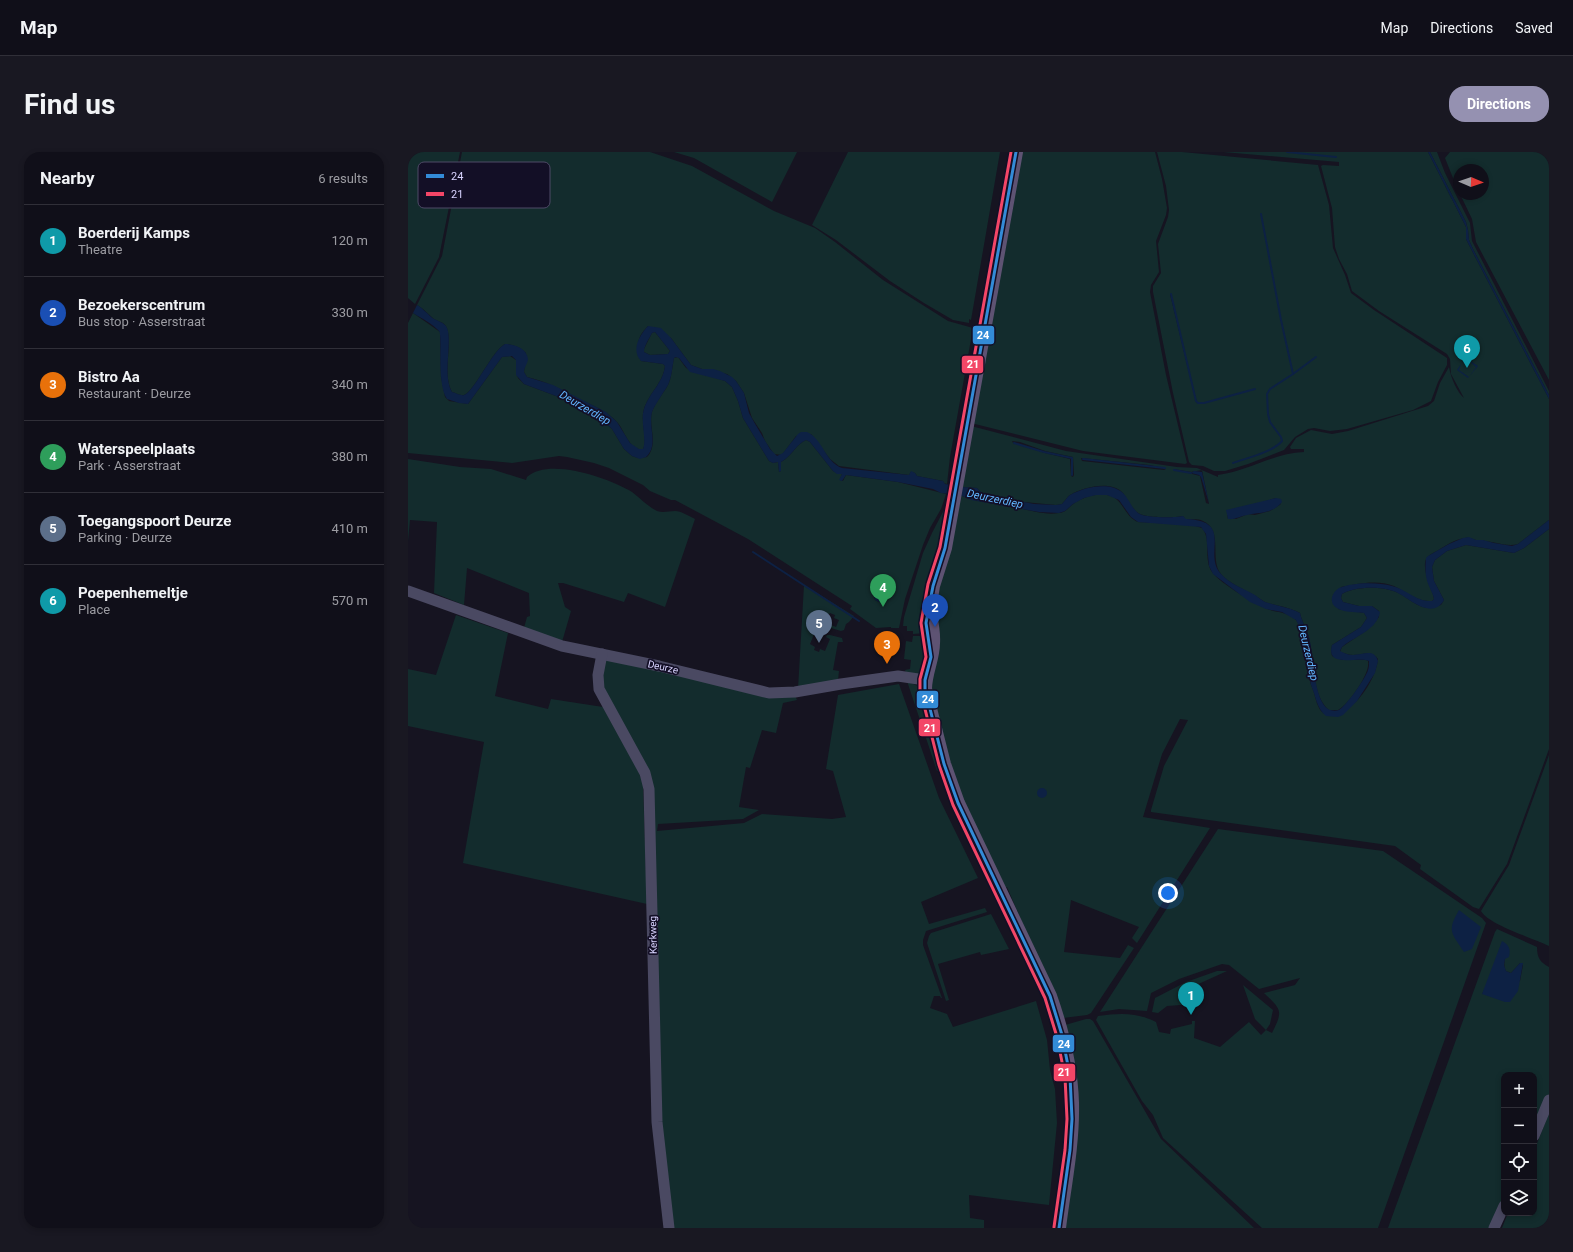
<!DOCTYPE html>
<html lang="en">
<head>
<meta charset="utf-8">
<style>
  :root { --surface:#100f19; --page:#191822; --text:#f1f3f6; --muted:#9c9ca2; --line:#302f38; --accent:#9591b1 }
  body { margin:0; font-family:Roboto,sans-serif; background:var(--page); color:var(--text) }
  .controls { position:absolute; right:12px; bottom:12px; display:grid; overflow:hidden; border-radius:8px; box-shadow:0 2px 6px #0003 }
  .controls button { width:36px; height:36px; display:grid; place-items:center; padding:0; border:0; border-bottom:1px solid var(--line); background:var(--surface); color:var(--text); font:20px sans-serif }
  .compass { position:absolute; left:1045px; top:12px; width:36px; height:36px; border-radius:50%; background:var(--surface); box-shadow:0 2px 6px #0003; rotate:92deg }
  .you { position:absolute; left:760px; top:741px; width:14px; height:14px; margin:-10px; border:3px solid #fff; border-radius:50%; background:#1a73e8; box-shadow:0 0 0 6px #1a73e833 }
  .badge { display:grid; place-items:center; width:26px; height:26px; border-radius:50%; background:var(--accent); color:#fff; font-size:13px; font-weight:700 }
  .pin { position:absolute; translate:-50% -33px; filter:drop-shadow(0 1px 2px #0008) }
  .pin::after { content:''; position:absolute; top:21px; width:14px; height:12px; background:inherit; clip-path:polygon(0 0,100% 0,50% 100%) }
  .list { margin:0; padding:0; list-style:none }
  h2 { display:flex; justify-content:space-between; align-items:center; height:52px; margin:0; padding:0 16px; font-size:17px }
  h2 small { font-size:13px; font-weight:400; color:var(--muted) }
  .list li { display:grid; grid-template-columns:26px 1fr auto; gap:12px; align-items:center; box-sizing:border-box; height:72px; padding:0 16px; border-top:1px solid var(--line) }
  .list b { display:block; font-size:15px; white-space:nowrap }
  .list p { margin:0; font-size:13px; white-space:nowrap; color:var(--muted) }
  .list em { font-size:13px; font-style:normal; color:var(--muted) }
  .icon { flex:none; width:22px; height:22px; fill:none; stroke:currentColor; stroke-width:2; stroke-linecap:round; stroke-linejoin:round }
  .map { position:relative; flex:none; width:1141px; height:1076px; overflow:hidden; border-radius:16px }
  header { display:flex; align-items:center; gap:24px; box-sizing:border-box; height:56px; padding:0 20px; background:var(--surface); border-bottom:1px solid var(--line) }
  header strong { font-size:19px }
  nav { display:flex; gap:22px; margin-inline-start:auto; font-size:14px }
  .intro { display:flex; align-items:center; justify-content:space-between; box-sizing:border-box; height:96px; padding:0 24px }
  h1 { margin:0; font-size:28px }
  .button { padding:10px 18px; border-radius:16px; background:var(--accent); color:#fff; font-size:14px; font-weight:700 }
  main { display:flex; gap:24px; padding:0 24px }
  aside { flex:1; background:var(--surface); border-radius:16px; box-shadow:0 2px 6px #0003 }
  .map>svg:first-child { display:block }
  .green { fill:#132c2d; fill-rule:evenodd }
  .water { fill:#0d2144; fill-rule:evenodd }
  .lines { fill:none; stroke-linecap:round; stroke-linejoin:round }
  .stream { stroke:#0d2144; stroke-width:2 }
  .minor { stroke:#4a4962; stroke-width:11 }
  .major { stroke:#5e5373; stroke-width:14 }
  .bus-1-casing { stroke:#130f26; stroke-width:6 }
  .bus-2-casing { stroke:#130f26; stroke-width:6 }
  .bus-1 { stroke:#338bd7; stroke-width:3 }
  .bus-2 { stroke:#f34667; stroke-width:3 }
  .labels { text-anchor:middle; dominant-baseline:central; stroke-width:3.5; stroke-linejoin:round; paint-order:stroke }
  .street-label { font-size:10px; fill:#d9d4ff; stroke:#130f26 }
  .water-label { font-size:11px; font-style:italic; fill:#62b6ff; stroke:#130f26 }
  .key { fill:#130f26; stroke:#4e4a67; stroke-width:1 }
  .key-label { font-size:11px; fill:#d9d4ff }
  .line-badge { stroke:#130f26; stroke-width:1.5 }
  .badge-label { font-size:11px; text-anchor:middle; font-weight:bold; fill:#fff }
</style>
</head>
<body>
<header>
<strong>Map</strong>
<nav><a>Map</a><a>Directions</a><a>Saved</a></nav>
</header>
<div class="intro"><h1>Find us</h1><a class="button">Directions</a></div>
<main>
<aside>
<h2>Nearby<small>6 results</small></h2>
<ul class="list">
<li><span class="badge" style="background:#0f9aa8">1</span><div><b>Boerderij Kamps</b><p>Theatre</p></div><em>120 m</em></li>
<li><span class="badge" style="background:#1a4fb4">2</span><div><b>Bezoekerscentrum</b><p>Bus stop · Asserstraat</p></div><em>330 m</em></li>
<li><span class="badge" style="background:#e8710a">3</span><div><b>Bistro Aa</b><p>Restaurant · Deurze</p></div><em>340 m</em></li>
<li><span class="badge" style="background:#2e9e5b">4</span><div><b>Waterspeelplaats</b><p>Park · Asserstraat</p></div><em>380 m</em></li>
<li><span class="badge" style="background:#5c6f8a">5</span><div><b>Toegangspoort Deurze</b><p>Parking · Deurze</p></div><em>410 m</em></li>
<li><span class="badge" style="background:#0f9aa8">6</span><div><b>Poepenhemeltje</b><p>Place</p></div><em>570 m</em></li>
</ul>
</aside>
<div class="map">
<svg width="1141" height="1076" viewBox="0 0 1141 1076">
  <rect width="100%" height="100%" fill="#161421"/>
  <g class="green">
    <path d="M 0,0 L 52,0 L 31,105 L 7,152 L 0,146 Z"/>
    <path d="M 54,0 L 242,0 L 284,14 L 366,59 L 407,76 L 427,90 L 475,128 L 540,169 L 565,176 L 542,305 L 539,332 L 536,331 L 535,329 L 509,324 L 507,321 L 503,320 L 501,323 L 431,314 L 422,307 L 403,282 L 388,284 L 374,303 L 366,302 L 357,289 L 354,281 L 344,266 L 336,241 L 328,229 L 319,222 L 294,217 L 283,213 L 263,186 L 240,174 C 227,187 230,193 233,209 L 255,212 L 257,214 C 255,231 241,241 236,257 C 232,269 240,288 235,297 C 221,299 216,277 209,270 C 198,258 183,253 169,246 C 153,237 137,229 119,225 L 116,220 L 118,201 C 112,195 105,192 97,192 C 84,199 66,240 56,243 C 52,244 48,241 44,240 C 33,221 47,185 37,173 C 35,170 29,169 26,167 C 20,162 16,157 9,153 L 34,104 Z"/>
    <path d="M 266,0 L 389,0 L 364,50 L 286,6 Z"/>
    <path d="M 440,0 L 592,0 L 563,168 L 561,167 L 561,171 L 545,168 L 516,151 L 482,129 L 428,88 L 404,73 Z"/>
    <path d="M 612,0 L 747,0 L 754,27 L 759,56 L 758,63 L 748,89 L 751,120 L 743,133 L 742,140 L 758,223 L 779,311 L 777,312 L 675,299 L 563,271 Z"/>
    <path d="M 749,0 L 774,0 L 910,13 L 921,53 L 925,96 L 937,123 L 943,141 L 966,158 L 1039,206 L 1039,213 L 1030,230 L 1023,249 L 1005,258 L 939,277 L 922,279 L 906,276 L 900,277 L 887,285 L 876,298 L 840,312 L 817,319 L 806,319 L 795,314 L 784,313 L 781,310 L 765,241 L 745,140 L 745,134 L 753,121 L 750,92 L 760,65 L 761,58 L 758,34 ZM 762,142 L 763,142 L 789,251 L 788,250 Z"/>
    <path d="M 815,0 L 1020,0 L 1058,75 L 1058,87 L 1061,93 L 1141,247 L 1141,368 L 1110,392 C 1099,395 1088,390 1077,389 C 1074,388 1071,389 1068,388 C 1063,387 1062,385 1057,386 C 1047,387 1037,394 1029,399 C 1023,402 1018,404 1017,411 C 1016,425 1024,434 1026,447 L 1024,449 C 1009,450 998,440 986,434 C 969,427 949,432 933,435 L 930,457 L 956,461 L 959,466 L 953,475 L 924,493 L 923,499 L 924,504 L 934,508 L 958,508 L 960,509 C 963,521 940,553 930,558 L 921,558 C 904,544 906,509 902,490 C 901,480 894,471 892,461 C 881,455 868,454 857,450 C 853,448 850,445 846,443 C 837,438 819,430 813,422 C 801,407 816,378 795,369 C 789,366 783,368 777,367 L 775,364 C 767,366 740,366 732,362 C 724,358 720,348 715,341 C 704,328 675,335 662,343 C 659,345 657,349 654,352 L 648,353 L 616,350 L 580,343 L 574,341 L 569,336 L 554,335 L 563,274 L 658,299 L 769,315 L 789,316 L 810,325 L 810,323 C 840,319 866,301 896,300 L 896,297 L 883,297 L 882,295 L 888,286 L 903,278 L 924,282 L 940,279 L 1020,254 L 1026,249 L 1032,231 L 1041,215 C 1043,226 1049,240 1056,246 L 1043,222 L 1042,207 L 1039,202 L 971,159 L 944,139 L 939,122 L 931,107 L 927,95 L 924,56 L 913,14 L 915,13 L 931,14 L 931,10 ZM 604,289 L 612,290 L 637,299 L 665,305 L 666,323 L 665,325 L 663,324 L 662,307 L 637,301 L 605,291 ZM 673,306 L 742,313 L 758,317 L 756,318 L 674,309 ZM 765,317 L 783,320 L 794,318 L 801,352 L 798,351 L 792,324 ZM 868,346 L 873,352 L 862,359 L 847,363 L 840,362 L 828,367 L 820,367 L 819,361 Z"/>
    <path d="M 1022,0 L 1029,0 L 1037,21 L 1062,71 L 1064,89 L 1141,239 L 1141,243 L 1065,97 L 1061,88 L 1060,78 L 1058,70 Z"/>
    <path d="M 1042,0 L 1141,0 L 1141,228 L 1068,90 L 1064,67 L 1052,42 L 1075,42 L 1075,18 L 1051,18 L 1051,41 L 1037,6 Z"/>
    <path d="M 5,161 L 32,180 L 33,225 L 37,245 L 41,249 L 60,252 L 94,205 L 102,204 L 108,208 L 108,218 L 110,226 L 116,232 L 156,247 L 191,265 L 204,277 L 216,297 L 224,304 L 230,306 L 239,305 C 251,292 240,274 244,260 C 246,253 256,240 260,233 C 264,224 264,215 266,206 L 270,205 L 278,216 L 317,229 L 324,235 L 330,249 L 335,266 L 361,309 L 365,311 L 370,310 L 371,320 L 373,319 L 373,310 C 383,305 388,292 398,288 L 402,290 L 425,319 L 429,321 L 434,322 L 432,328 L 435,329 L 438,323 L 490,330 L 538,342 L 533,357 L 522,376 L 515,393 L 497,447 L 491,476 L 483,476 L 483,475 L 468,476 L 442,457 L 444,454 L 340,387 L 267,348 L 263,348 L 242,339 L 235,333 L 201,316 L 186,311 L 159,305 L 151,304 L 104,311 L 0,301 L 0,171 ZM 468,438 L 476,438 L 476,447 L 471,450 L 467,448 L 466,443 Z"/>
    <path d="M 247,180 L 262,199 L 260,202 L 242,203 L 236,200 L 236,197 L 244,181 Z"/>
    <path d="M 0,307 L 52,315 L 83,317 L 118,328 L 119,325 C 141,305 201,326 224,340 C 232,346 239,354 249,359 C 255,361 261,359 267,359 C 273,359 281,364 287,367 L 257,455 L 220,441 L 216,450 L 155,431 L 150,431 L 157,455 L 163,459 L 154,490 L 116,476 L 119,465 L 122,464 L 121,441 L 59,416 L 56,453 L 26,441 L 29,370 L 2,368 L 0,389 Z"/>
    <path d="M 552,343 C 567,350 583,351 600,354 C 616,356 635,364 651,361 C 657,361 660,356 664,353 C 673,346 687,341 699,343 C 715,345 716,365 730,370 L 784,373 L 794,376 C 804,388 795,407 804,420 C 813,432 843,449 857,456 C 867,461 879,459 888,468 C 897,478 900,519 903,533 C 909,544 907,562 923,564 C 929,562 937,559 942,555 C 956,544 968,524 970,507 C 963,497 956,503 945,503 C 941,503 937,501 932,500 L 934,495 L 959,478 L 971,465 L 971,459 L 964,454 L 951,454 L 935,450 L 933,446 L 934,442 C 947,434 974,434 988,440 C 998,444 1005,452 1015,455 C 1020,457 1028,454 1033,453 L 1036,448 L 1035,446 L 1026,429 L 1024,415 L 1027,408 L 1039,399 L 1058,393 L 1106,401 L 1116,396 L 1141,377 L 1141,597 L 1099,712 L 1071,757 L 1065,755 L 1012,717 L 1013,713 L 987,694 L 743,660 L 743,658 L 756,614 L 780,568 L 772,567 L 754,602 L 735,665 L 802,676 L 729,791 L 724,786 L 731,775 L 663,748 L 656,800 L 712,806 L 720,793 L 726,796 L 683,861 L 679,863 L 655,866 L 599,735 L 594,737 L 548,638 L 521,527 L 525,464 Z"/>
    <path d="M 538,354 L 516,466 L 517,481 L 505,482 L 505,479 L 499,479 L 499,474 L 495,474 L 496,465 L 515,401 L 524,381 Z"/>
    <path d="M 396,433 L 446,464 L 441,470 L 438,472 L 436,478 L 433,479 L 423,476 L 423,473 L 428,475 L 431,468 L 426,466 L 427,463 L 422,461 L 420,463 L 415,461 L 402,492 L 407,495 L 406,498 L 411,500 L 412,497 L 417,499 L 422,487 L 418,485 L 419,483 L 422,483 L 434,486 L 435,490 L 430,490 L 425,518 L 431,519 L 430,528 L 390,537 Z"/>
    <path d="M 48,463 L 100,481 L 87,544 L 140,557 L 143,547 L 195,555 L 231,620 L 235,632 L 239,752 L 55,711 L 76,590 L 0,574 L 0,517 L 28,523 Z"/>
    <path d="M 505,484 L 516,484 L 518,497 L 514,520 L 511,522 L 498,521 L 497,518 L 502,517 L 503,508 L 496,507 L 498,489 L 504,490 Z"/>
    <path d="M 204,508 L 387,544 L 389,548 L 375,551 L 368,581 L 354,578 L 342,616 L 338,615 L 331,655 L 351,658 L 335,667 L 250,672 L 249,679 L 336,671 L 354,662 L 424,667 L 438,665 L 425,619 L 418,617 L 430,543 L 491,532 L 531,646 L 570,726 L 513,750 L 521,772 L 577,756 L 579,760 L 518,779 L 515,788 L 515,793 L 534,846 L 533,846 L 532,844 L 526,844 L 522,856 L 539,862 L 545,875 L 628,849 L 639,888 L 642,918 L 647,937 L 649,971 L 641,1053 L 561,1043 L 562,1066 L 576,1068 L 576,1076 L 263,1076 L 252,972 L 242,635 L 194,539 L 192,520 L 198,509 Z"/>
    <path d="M 499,529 L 512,535 L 533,618 L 529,619 Z"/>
    <path d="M 1141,603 L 1141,794 C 1125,786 1081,773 1073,759 L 1101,713 Z"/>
    <path d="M 810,677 L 975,699 L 1074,766 L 1078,771 L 970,1076 L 854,1076 L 755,986 L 745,963 L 734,949 L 688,868 L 690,864 C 712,861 728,860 748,870 L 751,880 L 762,882 L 763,877 L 784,872 L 784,869 L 787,869 L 786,886 L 812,895 L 841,870 L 853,883 L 858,878 L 847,867 L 835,833 L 865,858 L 862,872 L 858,878 L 864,881 C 875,859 874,858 856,841 L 887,833 L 892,826 L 851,837 L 821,813 L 814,812 L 771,827 L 743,841 L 739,859 L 711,857 L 692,860 Z"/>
    <path d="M 583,762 L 601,797 L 573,803 L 572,800 L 530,812 L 541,848 L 538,849 L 519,791 L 521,784 L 523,781 Z"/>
    <path d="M 1089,777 L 1129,795 C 1129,806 1132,810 1141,815 L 1141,942 L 1126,977 L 1126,923 L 1096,923 L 1096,1047 L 1083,1076 L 980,1076 L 1087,780 ZM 1101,796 C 1098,804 1094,811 1098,819 L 1103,821 L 1112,811 L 1115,813 L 1112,829 L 1074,842 Z"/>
    <path d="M 809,819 L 819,819 L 786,834 L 786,852 L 759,854 L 750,861 L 744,860 L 747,846 L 778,830 Z"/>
    <path d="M 678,867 L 682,867 L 685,869 L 753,987 L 846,1076 L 656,1076 L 664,1010 L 657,873 Z"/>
    <path d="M 1141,961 L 1141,1076 L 1094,1076 L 1100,1061 L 1126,1061 L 1126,999 Z"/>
  </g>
  <g class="water">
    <path d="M 1020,0 L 1022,0 L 1058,70 L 1060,78 L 1061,88 L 1065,97 L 1141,243 L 1141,247 L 1061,93 L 1058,87 L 1058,75 Z"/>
    <path d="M 9,153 C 16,157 20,163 26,167 C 30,169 34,170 37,173 C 47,183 33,222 44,240 C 48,241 53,244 56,243 C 66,240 84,199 97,192 C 106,192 119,196 120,207 C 120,211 116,215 116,220 L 119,225 L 145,233 L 198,260 L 209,270 L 222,291 L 231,297 L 235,297 C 239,288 232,269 236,257 C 241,241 255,231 257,214 L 255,212 L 233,209 C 223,198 231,184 240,174 L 253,176 L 263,186 L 283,213 L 294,217 L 305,217 L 312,219 L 324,225 L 328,229 L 336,241 L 341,261 L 346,270 L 362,297 L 369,304 L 375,301 L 390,282 L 393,280 L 399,280 C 415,287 417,310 434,316 L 501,323 L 503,319 L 507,321 L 509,324 L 535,329 L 537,332 L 554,335 L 569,336 L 574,341 L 580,343 L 626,352 L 648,353 L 654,352 C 657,349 659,345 662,343 C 676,335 702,329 715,341 C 721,347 723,355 730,361 C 736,366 767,366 775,364 L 778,367 C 827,369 794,402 813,422 C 822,432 836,437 847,443 C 850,445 853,448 857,450 C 869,454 881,455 892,461 C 894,470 900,480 902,490 C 905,504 906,548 920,557 C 923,559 928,559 931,558 C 938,554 958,526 960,518 C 961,515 961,513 961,509 C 951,504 917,517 924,493 L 953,475 L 959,466 L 956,461 C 946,460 921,461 924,445 C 925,441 928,438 931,436 C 945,430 970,430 984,434 C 998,437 1008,450 1024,449 L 1026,447 C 1025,442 1023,439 1021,434 C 1017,426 1017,415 1018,406 L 1020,404 L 1041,392 L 1055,386 L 1061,385 L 1068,388 L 1075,388 L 1086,391 L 1104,394 L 1110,392 L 1141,368 L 1141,377 L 1116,396 L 1106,401 L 1058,393 L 1039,399 L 1027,408 L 1024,415 L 1026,429 L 1036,448 C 1024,469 1001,446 988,440 C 974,434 947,434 934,442 L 933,446 L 935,450 L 951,454 L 964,454 L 972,460 C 969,478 947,484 934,495 L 932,499 C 936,501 940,503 945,503 C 955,503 966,496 970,509 L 967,521 L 949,549 L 935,563 L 930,565 L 918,564 C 908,556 908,544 903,533 L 894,484 L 892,476 L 888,468 L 874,460 L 858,457 L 842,450 L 805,422 L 801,414 L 798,382 L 793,375 L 730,370 L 723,365 L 711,348 L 699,343 L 688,343 L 676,346 L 665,352 L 657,359 L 651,361 L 631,360 L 563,348 L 552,343 L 533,341 L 525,337 L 490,330 L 438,323 L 434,329 L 431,328 L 434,322 L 429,322 L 425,319 L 402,290 L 398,288 C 388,292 383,305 373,310 L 373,319 L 371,320 L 370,310 L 365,311 L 361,309 L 335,266 L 330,249 L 324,235 L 317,229 L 282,220 L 271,206 L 268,205 L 266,206 C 264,216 264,224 260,233 C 256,240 246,254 244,260 C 240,276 251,293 238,305 L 232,307 L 224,304 L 216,297 L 204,277 L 191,265 L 156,247 L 116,232 L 108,223 L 108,208 L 104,204 L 94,205 L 60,252 L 51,251 L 39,247 C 28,231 35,184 31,179 C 25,172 13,166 5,161 ZM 247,180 L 262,199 L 260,202 L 242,203 L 236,200 C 236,194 241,187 244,181 Z"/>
    <path d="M 1058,206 L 1070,214 L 1060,226 L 1049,218 L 1053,212 L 1051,218 L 1061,225 L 1068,215 L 1059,207 L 1054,211 Z"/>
    <path d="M 786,319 L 794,320 L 801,351 L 793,325 L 791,323 L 783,321 Z"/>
    <path d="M 868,346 L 873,347 L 874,350 C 864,362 852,360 839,363 C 832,364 827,368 820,367 L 818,358 Z"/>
    <path d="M 473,436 L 476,438 L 476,450 L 471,450 L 467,448 L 466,443 L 468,438 Z"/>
    <circle cx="634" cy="641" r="5"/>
    <path d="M 1051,758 L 1073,775 L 1064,797 L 1056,800 C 1043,780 1039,779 1051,758 Z"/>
    <path d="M 1094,789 C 1101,793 1103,797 1101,805 L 1097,807 L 1096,813 L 1098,819 L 1103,821 L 1112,811 L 1115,811 L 1110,839 L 1102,850 L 1097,850 L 1074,842 Z"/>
  </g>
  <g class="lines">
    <g class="stream">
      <path d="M 879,0 L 928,5"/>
      <path d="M 763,142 L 788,249 L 790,251 L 796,251 L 847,237"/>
      <path d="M 885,222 L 908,205"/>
      <path d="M 606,291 L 636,300 L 664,306 L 664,323"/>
      <path d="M 675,307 L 757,316"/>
      <path d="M 825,311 C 839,306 865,300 874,289 L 873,285 L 862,270 L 860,262 L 859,242 L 862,237 L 885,222 L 873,168 L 853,62"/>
      <path d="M 766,318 L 783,321"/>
      <path d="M 345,400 L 451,469"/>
    </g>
    <g class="minor">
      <path d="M 0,439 L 154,494 L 251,514 L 361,541 L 387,540 L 433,532 L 490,524 L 517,528"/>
      <path d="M 194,502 L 190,523 L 191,537 L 237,621 L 241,637 L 249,970 L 261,1076"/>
      <path d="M 1126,984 L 1141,948"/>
      <path d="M 1086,1076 L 1096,1054"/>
    </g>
    <g class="major">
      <path d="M 521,457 C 523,468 526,480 525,491 C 525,507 517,521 517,537 L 536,612 L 550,651 L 642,844 C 654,878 663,915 664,951 C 665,993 656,1035 651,1076"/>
      <path d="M 520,465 L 525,434 L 537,396 L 608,0"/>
    </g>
    <defs>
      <path id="bus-1" d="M 608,0 L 537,396 L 525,434 L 518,471 L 523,505 L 517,528 L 517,537 L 536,612 L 550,651 L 642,844 L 654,883 L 662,924 L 664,967 L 662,998 L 651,1076"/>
      <path id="bus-2" d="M 603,0 L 532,395 L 520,432 L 513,471 L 518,505 L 512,527 L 512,537 L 531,613 L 545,653 L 637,846 L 649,885 L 657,925 L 659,967 L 657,998 L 646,1075"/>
    </defs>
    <use href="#bus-1" class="bus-1-casing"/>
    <use href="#bus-2" class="bus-2-casing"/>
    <use href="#bus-1" class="bus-1"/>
    <use href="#bus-2" class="bus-2"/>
  </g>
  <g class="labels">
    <g class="street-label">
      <text transform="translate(255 515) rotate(13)">Deurze</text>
      <text transform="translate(245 783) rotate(-91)">Kerkweg</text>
    </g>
    <g class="water-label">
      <text transform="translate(177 256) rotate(30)">Deurzerdiep</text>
      <text transform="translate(587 347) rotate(12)">Deurzerdiep</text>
      <text transform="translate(900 501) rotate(77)">Deurzerdiep</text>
    </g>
  </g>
  <rect x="10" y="10" width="132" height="46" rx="6" class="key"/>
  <rect x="18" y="22" width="18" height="4" fill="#338bd7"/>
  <rect x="18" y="40" width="18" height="4" fill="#f34667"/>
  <g class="key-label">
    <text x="43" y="28">24</text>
    <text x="43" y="46">21</text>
  </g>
  <g class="line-badge">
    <rect x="564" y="173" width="23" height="20" rx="4" fill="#338bd7"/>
    <rect x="553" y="203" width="23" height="19" rx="4" fill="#f34667"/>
    <rect x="508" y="538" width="23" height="19" rx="4" fill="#338bd7"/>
    <rect x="510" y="566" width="23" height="19" rx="4" fill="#f34667"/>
    <rect x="644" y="882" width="23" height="19" rx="4" fill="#338bd7"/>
    <rect x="645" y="911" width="23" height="19" rx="4" fill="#f34667"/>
  </g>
  <g class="badge-label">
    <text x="575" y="187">24</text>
    <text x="565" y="216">21</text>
    <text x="520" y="551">24</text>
    <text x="522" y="580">21</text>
    <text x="656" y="896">24</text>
    <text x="656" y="924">21</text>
  </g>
</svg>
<div class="controls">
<button>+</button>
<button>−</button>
<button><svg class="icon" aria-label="locate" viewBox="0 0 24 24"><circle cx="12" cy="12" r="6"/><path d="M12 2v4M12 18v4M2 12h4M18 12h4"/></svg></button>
<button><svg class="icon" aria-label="layers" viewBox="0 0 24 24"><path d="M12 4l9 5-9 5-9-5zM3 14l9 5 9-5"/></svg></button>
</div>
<svg class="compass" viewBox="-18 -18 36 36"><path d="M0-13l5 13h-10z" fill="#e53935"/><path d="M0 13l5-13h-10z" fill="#9c9ca2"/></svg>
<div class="you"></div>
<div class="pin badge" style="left:783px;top:863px;background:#0f9aa8">1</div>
<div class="pin badge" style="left:527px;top:475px;background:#1a4fb4">2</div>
<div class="pin badge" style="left:479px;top:512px;background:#e8710a">3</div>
<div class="pin badge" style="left:475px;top:455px;background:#2e9e5b">4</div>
<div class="pin badge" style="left:411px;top:491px;background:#5c6f8a">5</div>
<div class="pin badge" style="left:1059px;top:216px;background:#0f9aa8">6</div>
</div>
</main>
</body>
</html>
